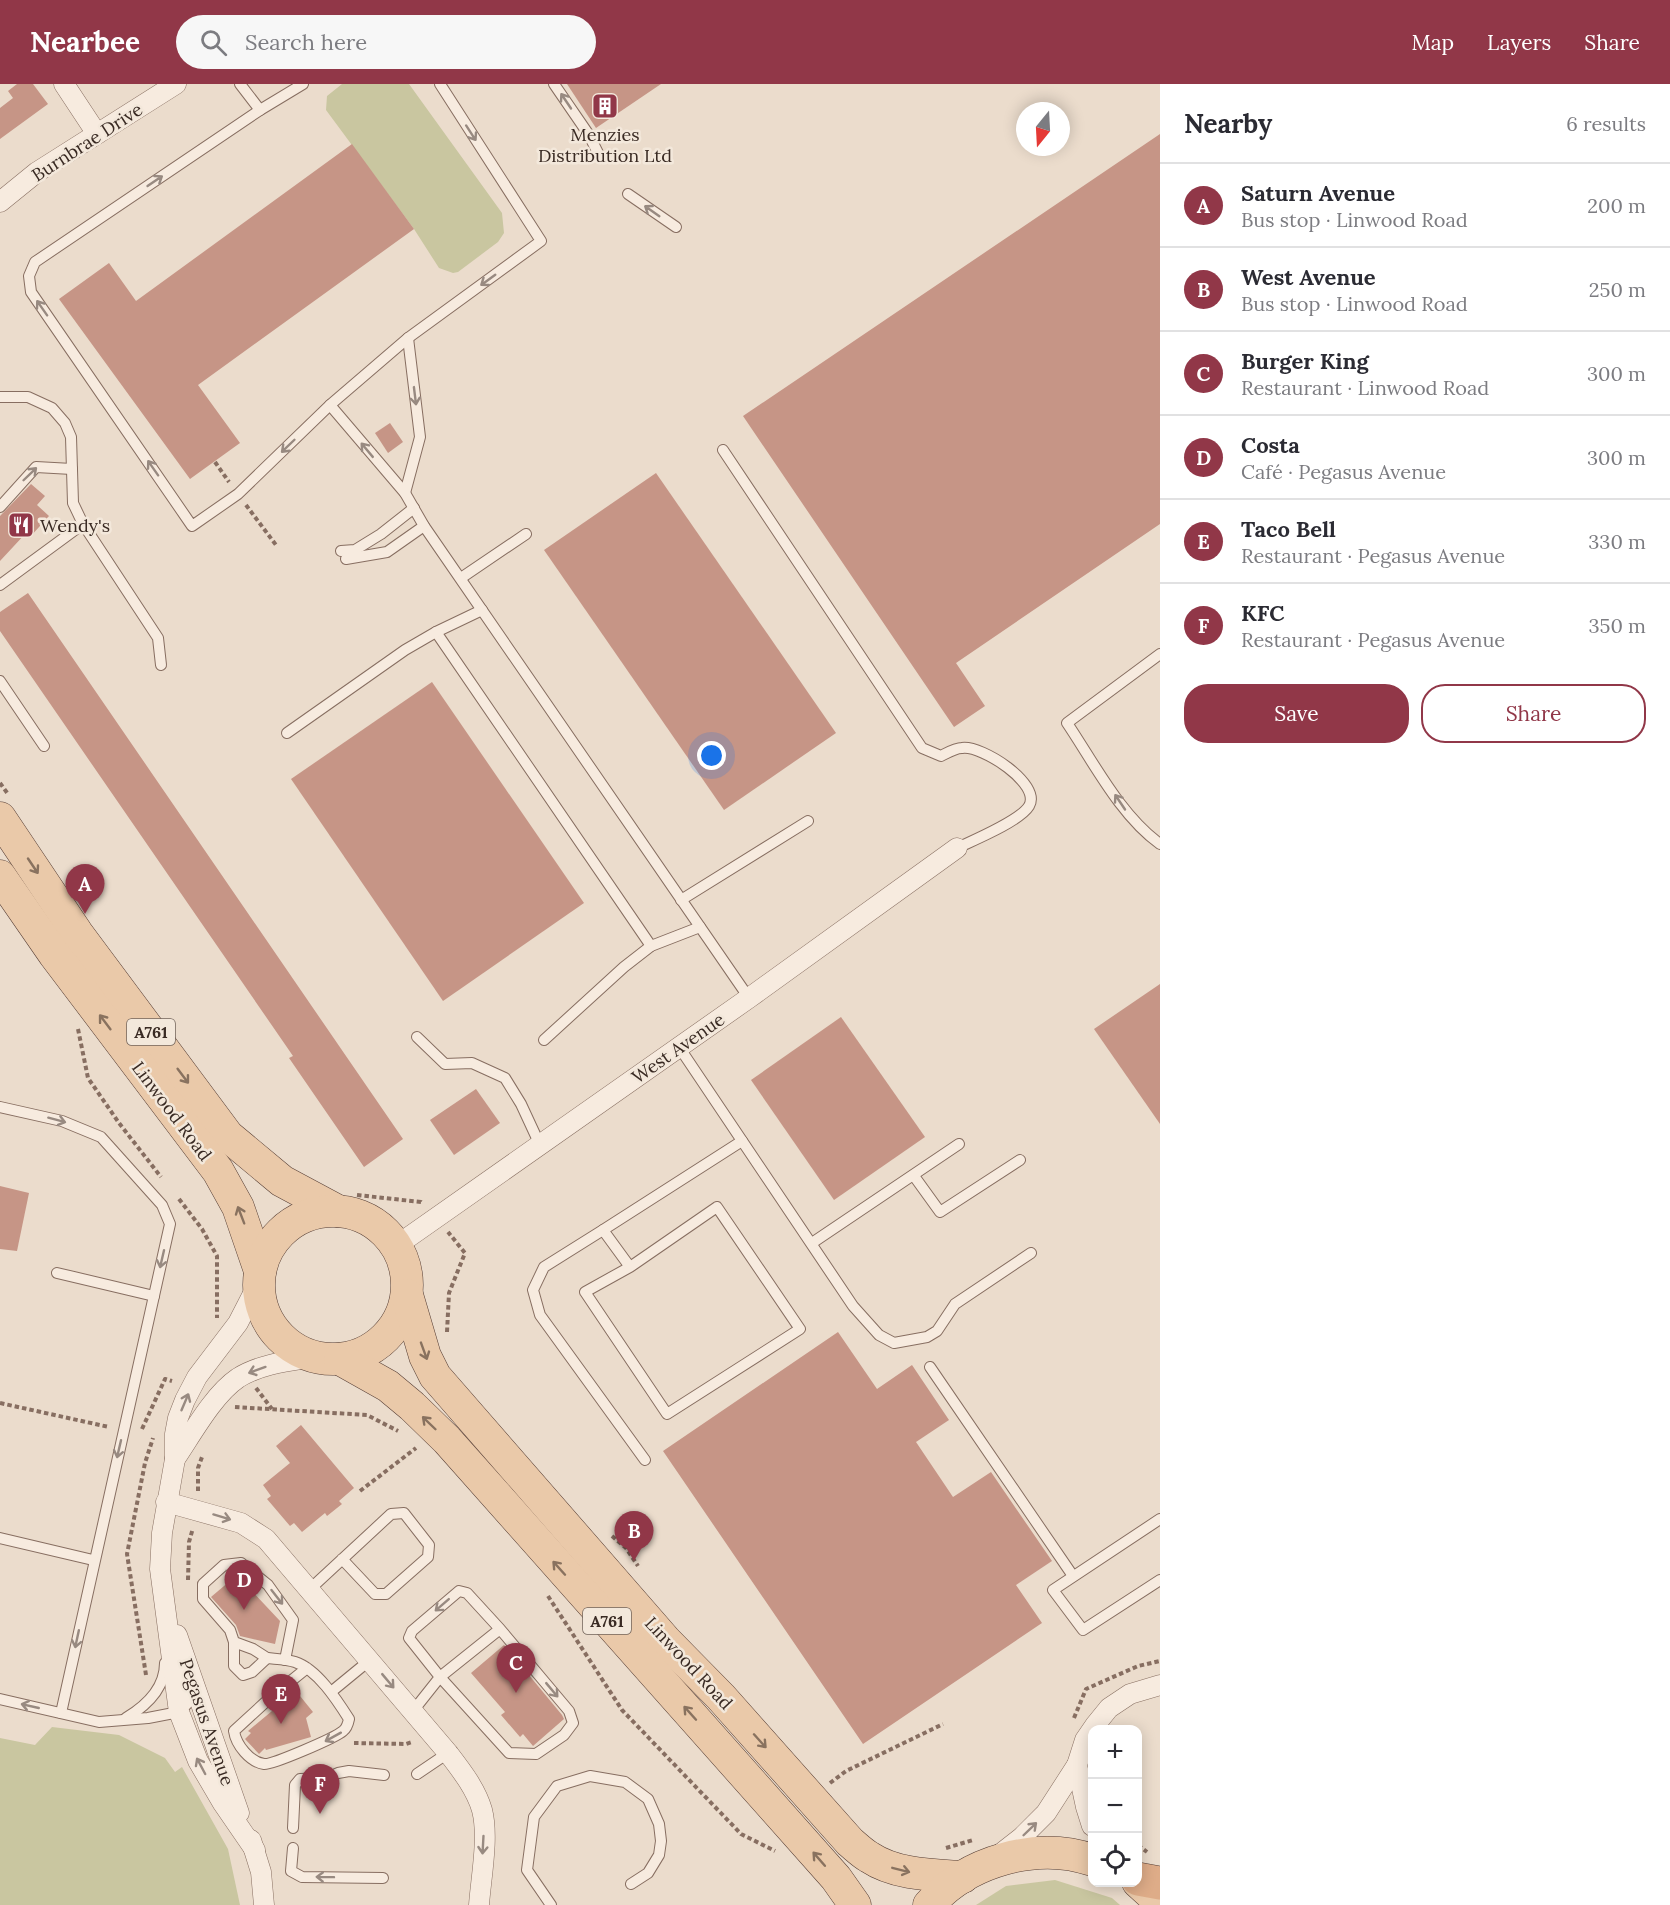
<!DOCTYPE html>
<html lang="en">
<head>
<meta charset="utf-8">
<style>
  :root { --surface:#fff; --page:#f7f7f7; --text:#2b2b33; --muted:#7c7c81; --line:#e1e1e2; --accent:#913748 }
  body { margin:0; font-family:Lora,serif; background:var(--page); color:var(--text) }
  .controls { position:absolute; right:18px; bottom:18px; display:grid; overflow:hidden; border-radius:12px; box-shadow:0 3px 15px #0003 }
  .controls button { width:54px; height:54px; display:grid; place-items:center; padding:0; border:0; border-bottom:2px solid var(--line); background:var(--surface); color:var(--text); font:30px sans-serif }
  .compass { position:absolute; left:1016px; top:18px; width:54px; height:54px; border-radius:50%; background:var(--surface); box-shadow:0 3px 15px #0003; rotate:198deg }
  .you { position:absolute; left:712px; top:672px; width:21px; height:21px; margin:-15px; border:4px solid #fff; border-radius:50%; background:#1a73e8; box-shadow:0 0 0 9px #1a73e833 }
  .badge { display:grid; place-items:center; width:39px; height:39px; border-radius:50%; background:var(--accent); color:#fff; font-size:20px; font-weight:700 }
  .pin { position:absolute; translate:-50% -50px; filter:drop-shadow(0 2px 3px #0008) }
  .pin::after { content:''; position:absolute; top:32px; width:21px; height:18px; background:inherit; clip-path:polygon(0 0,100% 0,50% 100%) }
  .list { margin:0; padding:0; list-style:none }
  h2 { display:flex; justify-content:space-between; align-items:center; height:78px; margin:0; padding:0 24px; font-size:26px }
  h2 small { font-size:20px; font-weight:400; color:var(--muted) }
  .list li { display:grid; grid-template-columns:39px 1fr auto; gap:18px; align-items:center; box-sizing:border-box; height:84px; padding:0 24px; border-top:2px solid var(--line) }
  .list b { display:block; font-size:22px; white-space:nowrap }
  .list p { margin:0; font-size:20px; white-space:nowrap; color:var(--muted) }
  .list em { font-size:20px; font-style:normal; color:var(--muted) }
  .actions { display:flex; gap:12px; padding:18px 24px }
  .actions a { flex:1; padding:14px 0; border:2px solid var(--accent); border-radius:24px; text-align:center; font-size:21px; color:var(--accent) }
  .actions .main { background:var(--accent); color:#fff }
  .icon { flex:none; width:33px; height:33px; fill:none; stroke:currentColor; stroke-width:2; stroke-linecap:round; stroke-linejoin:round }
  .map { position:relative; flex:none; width:1160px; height:1821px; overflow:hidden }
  header { display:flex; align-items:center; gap:36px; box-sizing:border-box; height:84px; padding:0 30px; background:var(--accent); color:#fff }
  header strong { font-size:28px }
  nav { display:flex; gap:33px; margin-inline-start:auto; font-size:21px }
  .search { width:420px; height:54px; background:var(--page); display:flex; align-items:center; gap:15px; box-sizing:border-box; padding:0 21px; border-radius:33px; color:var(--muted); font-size:22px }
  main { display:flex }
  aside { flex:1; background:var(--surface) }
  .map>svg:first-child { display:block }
  .green { fill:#c9c6a0 }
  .building { fill:#c69586 }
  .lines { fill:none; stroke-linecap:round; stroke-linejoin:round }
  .service-casing { stroke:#876e61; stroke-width:12 }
  .minor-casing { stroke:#876e61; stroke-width:21 }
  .primary-casing { stroke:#563e35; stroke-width:33 }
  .trunk-casing { stroke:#563e35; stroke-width:34 }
  .path { stroke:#876e61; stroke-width:4; stroke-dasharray:4.5 3; stroke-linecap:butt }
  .service { stroke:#f7ebdf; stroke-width:10 }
  .minor { stroke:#f7ebdf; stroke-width:20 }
  .primary { stroke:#eac9a9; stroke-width:32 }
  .trunk { stroke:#deac88; stroke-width:33 }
  .oneway { stroke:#988a81 }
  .oneway2 { stroke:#89725f }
  .labels { text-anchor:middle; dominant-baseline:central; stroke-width:5; stroke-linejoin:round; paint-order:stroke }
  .shield { fill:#f3e8db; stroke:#71635a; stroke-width:1.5 }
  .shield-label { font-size:16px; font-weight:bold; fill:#392a23 }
  .poi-label { font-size:18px; fill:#392a23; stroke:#f3e8db }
  .street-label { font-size:18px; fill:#392a23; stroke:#f3e8db }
</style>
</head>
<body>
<header>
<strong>Nearbee</strong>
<div class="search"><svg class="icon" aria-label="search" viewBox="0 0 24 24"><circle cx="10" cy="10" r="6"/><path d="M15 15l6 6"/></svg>Search here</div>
<nav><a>Map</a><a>Layers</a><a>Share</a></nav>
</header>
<main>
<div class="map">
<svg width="1160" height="1821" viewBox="0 0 1160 1821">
  <rect width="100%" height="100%" fill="#ebdccc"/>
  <g class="green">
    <path d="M 342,0 L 409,0 L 502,129 L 504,149 L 498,158 L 458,188 L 453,189 L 439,184 L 414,145 L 326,26 L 327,12 Z"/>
    <path d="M 52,1643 L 119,1651 L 165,1674 L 175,1688 L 182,1683 L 228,1765 L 240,1821 L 0,1821 L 0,1654 L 35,1661 Z"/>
    <path d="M 1055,1796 L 1112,1814 L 1120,1821 L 976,1821 L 1006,1802 Z"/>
  </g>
  <g class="building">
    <path d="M 17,0 L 33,0 L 48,20 L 0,55 L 0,24 L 13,14 L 8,7 Z"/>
    <path d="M 567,0 L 661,0 L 596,44 Z"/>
    <path d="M 1160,50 L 1160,440 L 956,579 L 985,622 L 954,643 L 743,332 Z"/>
    <path d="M 352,60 L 414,145 L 198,301 L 240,359 L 190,395 L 59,215 L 109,179 L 136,217 Z"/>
    <path d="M 390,339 L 403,358 L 388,369 L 375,349 Z"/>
    <path d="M 656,389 L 836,649 L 724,726 L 544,466 Z"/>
    <path d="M 31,400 L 45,412 L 37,421 L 49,432 L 30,453 L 26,449 L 0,477 L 0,432 Z"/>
    <path d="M 28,509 L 403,1055 L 364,1083 L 289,974 L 293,972 L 0,547 L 0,528 Z"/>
    <path d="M 432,598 L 584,819 L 443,917 L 291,695 Z"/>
    <path d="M 1160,900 L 1160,1040 L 1094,945 Z"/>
    <path d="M 841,933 L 925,1053 L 834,1116 L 751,996 Z"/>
    <path d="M 476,1005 L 500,1039 L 454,1071 L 430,1036 Z"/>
    <path d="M 0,1102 L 29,1109 L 17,1167 L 0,1165 Z"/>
    <path d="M 838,1248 L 877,1305 L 912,1281 L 949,1336 L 916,1358 L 953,1413 L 991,1388 L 1052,1477 L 1016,1501 L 1042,1539 L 863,1660 L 663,1367 Z"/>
    <path d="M 301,1341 L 354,1404 L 339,1417 L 342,1420 L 327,1432 L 325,1429 L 302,1448 L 294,1439 L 290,1442 L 267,1415 L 271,1412 L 263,1401 L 290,1379 L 276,1362 Z"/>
    <path d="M 237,1491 L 280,1537 L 275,1560 L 240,1552 L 236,1541 L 211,1513 Z"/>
    <path d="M 504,1561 L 562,1631 L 564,1635 L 533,1662 L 523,1650 L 520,1653 L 501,1631 L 505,1628 L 471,1589 Z"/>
    <path d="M 296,1607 L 313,1628 L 306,1634 L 311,1653 L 266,1666 L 265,1664 L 259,1670 L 245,1655 L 251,1649 L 248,1647 Z"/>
  </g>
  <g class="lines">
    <defs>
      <g id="service">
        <path d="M 240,0 L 260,26"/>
        <path d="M 303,0 L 260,26 L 35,178 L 29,192 L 31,208 L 192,442 L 238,410 L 330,321 L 408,254 L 541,157 L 440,0"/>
        <path d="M 554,0 L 589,51 L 599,71"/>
        <path d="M 628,110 L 676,143"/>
        <path d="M 0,313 L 28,313 L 52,324 L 65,339 L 71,353 L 73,419 L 83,440 L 0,501"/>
        <path d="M 330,321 L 405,409 L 424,442 L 749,914"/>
        <path d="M 723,366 L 922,664 L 941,672 C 947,669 955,664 962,664 C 982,661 1042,700 1029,722 C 1020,737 974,756 957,764"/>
        <path d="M 405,409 L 420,353 L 408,254"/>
        <path d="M 0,423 L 36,383 L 72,385"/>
        <path d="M 83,440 L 158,554 L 161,581"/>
        <path d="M 341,467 L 355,466 L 381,450 L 414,424"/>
        <path d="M 346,475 L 387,468 L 424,442"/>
        <path d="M 461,494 L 526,450"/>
        <path d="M 436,548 L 651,862"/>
        <path d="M 1160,570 L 1067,639 C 1094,679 1120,731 1160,760"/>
        <path d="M 0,597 L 44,662"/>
        <path d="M 287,649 L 405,566 L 436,548 L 482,526"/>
        <path d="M 681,816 L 808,737"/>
        <path d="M 417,953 L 445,980 L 472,979 L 505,994 L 521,1020 L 540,1061"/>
        <path d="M 544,956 L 624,883 L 651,862 L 700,843"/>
        <path d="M 679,963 L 853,1222 L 879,1251 L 894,1259 L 927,1253 L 937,1247 L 955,1220 L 1031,1169"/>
        <path d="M 0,1023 L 62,1037 L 101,1053 L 162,1121 L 170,1140 L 61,1629"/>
        <path d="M 914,1092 L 940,1128 L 1020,1076"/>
        <path d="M 603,1146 L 544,1183 L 533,1206 L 540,1231 L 645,1376"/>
        <path d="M 812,1159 L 959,1060"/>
        <path d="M 630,1183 L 585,1208 L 667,1330 L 800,1245 L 717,1123 L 630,1183 L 603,1146 L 742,1057"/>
        <path d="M 57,1189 L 154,1212"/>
        <path d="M 930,1283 L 1073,1492"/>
        <path d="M 1160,1435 L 1053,1506 L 1083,1546 L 1160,1496"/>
        <path d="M 0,1454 L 93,1476"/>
        <path d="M 309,1506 L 391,1430 L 404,1429 L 429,1461 L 428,1473 L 386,1510 L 375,1510 L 342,1475"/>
        <path d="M 234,1558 L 253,1565 L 267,1574 L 252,1588 L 243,1591 L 234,1582 L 234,1558 L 230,1546 L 203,1515 L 203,1500 L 224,1481 L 241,1479 L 268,1501 L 293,1536 L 285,1576"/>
        <path d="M 267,1574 C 275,1575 286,1575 295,1578 C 317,1585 337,1616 349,1635 C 348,1640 347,1644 343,1647 C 335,1654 272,1681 264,1680 C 250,1678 236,1661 234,1647 L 271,1613 L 307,1584"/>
        <path d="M 331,1608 L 370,1576"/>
        <path d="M 0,1615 L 99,1638 L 148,1634 L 179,1628 L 190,1617 L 188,1605"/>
        <path d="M 413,1627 L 440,1593 L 509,1669 L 536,1670 L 564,1651 L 573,1639 L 569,1627 L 500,1545 L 467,1509 L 459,1507 L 412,1547 L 409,1554 L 440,1593 L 500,1545"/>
        <path d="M 126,1634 C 146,1622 165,1604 165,1579"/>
        <path d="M 417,1690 L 448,1669"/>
        <path d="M 293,1744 L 295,1701 L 300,1695 L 326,1694 L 338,1689 L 349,1687 L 384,1691"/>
        <path d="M 293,1764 L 291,1787 L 302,1793 L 383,1794"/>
        <path d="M 551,1821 L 527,1786 L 534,1733 L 557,1702 L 590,1692 L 625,1698 L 648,1715 L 659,1740 L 661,1757 L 659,1771 L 648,1789 L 631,1800"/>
      </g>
      <g id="minor">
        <path d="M 64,0 L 97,50"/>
        <path d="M 0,118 L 37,88 L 176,0"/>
        <path d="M 396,1162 L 749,914 L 957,764"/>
        <path d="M 175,1375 C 192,1350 213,1311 238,1294 C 260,1280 289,1277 314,1273"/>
        <path d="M 166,1418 L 241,1439 L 266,1455 L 448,1669 C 461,1686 476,1705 482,1726 C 489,1753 481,1793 479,1821"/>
        <path d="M 177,1551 L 239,1729"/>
        <path d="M 1077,1681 L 1086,1723 L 1092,1742"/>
        <path d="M 251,1756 L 261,1788 L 264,1821"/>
        <path d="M 255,1766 L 222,1718 L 198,1677 L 179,1628 L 160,1485 L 162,1449 L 175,1375 L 175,1350 L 178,1334 L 185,1316 L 197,1293 L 238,1239 L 258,1200"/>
        <path d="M 999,1771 L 1022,1753 L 1046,1729 L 1077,1681 L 1085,1656 L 1096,1640 L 1109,1624 L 1130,1610 L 1160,1601"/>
      </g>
      <g id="primary">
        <path d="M 0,734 L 77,849 L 228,1052 L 282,1097 L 338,1127"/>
        <path d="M 0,792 L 54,870 L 218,1087 L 238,1123 L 260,1187"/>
        <circle cx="333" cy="1201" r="74"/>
        <path d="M 407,1211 L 425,1272 L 435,1292 L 666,1557 L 721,1613 L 850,1758 C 856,1763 862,1769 869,1773 C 896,1791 932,1791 963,1793"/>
        <path d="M 340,1275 L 388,1302 L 412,1322 L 447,1356 L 836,1794 L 855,1821"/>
        <path d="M 1138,1798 L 1160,1818"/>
        <path d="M 929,1821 C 967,1777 1037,1757 1092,1776"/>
      </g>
      <path id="trunk" d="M 1138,1795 L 1160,1799"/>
    </defs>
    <use href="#service" class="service-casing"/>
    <use href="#minor" class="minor-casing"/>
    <use href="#primary" class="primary-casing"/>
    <use href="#trunk" class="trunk-casing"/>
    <g class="path">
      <path d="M 215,378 L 229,398"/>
      <path d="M 246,421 L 276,461"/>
      <path d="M 0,699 L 8,710"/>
      <path d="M 78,945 L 88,994 L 119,1039 L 161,1093"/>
      <path d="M 357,1111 L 421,1118 L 423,1120"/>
      <path d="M 179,1115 L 202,1145 L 217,1172 L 217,1234"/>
      <path d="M 447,1248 L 449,1209 L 465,1169 L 448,1148"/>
      <path d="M 256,1304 L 272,1325"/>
      <path d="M 0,1319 L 109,1343"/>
      <path d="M 235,1323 L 367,1331 L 398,1347"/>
      <path d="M 142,1345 L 165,1295 L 172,1297"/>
      <path d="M 198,1407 L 198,1384 L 202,1373"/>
      <path d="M 360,1407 L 416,1364"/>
      <path d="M 612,1452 L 626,1464 L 638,1482"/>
      <path d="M 188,1496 L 189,1458 L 193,1444"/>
      <path d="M 548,1512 L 622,1626 L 741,1750 L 775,1767"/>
      <path d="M 146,1591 L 127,1470 L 145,1379 L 153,1354"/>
      <path d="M 1074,1634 L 1086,1605 L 1138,1582 L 1160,1577"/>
      <path d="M 354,1659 L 406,1660 L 412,1658"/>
      <path d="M 830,1699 L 846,1687 L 943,1640"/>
      <path d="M 1138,1761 L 1147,1768"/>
      <path d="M 946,1764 L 973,1756"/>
    </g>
    <use href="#service" class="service"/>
    <use href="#minor" class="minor"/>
    <use href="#primary" class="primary"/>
    <use href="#trunk" class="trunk"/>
  </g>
  <defs><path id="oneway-shaft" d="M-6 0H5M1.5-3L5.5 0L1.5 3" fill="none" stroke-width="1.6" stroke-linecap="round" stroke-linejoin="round" transform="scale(1.5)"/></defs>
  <g class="oneway">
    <use href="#oneway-shaft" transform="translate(566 17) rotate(-124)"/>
    <use href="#oneway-shaft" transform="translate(471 49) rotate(57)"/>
    <use href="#oneway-shaft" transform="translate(155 97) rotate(-34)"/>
    <use href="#oneway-shaft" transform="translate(652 127) rotate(-145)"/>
    <use href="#oneway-shaft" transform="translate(488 196) rotate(144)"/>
    <use href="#oneway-shaft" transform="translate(42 224) rotate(-125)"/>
    <use href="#oneway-shaft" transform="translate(415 312) rotate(83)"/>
    <use href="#oneway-shaft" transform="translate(288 362) rotate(136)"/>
    <use href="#oneway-shaft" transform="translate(367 366) rotate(-130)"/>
    <use href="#oneway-shaft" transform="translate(153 384) rotate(-125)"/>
    <use href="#oneway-shaft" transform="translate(30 390) rotate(-44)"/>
    <use href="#oneway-shaft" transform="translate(1120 718) rotate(-124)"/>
    <use href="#oneway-shaft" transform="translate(57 1036) rotate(15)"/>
    <use href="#oneway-shaft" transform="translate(162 1175) rotate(103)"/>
    <use href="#oneway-shaft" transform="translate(257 1286) rotate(160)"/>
    <use href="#oneway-shaft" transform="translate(185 1318) rotate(-67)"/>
    <use href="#oneway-shaft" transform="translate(119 1365) rotate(103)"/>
    <use href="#oneway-shaft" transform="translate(222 1433) rotate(17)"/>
    <use href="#oneway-shaft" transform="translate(277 1513) rotate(52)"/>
    <use href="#oneway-shaft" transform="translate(442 1521) rotate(139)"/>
    <use href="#oneway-shaft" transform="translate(77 1555) rotate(102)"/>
    <use href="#oneway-shaft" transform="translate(388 1597) rotate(50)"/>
    <use href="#oneway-shaft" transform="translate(552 1606) rotate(50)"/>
    <use href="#oneway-shaft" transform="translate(30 1622) rotate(-167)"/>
    <use href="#oneway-shaft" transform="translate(333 1653) rotate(151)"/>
    <use href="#oneway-shaft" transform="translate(201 1682) rotate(-118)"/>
    <use href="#oneway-shaft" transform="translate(1030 1745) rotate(-44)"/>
    <use href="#oneway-shaft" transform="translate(483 1761) rotate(93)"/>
    <use href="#oneway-shaft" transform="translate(325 1793) rotate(-179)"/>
  </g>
  <g class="oneway2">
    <use href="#oneway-shaft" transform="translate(33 782) rotate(56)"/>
    <use href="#oneway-shaft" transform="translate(105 938) rotate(-127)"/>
    <use href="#oneway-shaft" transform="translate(183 992) rotate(53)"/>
    <use href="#oneway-shaft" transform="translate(241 1131) rotate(-111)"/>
    <use href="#oneway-shaft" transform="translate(424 1267) rotate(70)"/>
    <use href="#oneway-shaft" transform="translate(429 1339) rotate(-136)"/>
    <use href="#oneway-shaft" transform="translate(559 1484) rotate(-132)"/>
    <use href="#oneway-shaft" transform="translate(690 1629) rotate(-132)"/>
    <use href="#oneway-shaft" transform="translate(760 1657) rotate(48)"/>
    <use href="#oneway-shaft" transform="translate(819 1775) rotate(-131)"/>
    <use href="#oneway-shaft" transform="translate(901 1786) rotate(14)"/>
  </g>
  <defs>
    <symbol id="building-square" viewBox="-11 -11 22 22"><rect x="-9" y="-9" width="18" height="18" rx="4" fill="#913748" stroke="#f3e8db"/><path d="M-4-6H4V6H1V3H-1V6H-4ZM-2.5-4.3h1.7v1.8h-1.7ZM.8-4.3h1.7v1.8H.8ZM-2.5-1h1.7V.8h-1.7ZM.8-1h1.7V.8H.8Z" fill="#fff"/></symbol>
    <symbol id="restaurant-square" viewBox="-11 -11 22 22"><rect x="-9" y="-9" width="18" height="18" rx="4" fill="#913748" stroke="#f3e8db"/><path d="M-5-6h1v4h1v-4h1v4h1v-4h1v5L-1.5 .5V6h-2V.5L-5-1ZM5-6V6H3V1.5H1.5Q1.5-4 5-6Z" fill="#fff"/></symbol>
  </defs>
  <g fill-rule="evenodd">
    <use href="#building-square" x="590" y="7" width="30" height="30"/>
    <use href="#restaurant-square" x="6" y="426" width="30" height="30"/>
  </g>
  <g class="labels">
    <g class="shield">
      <rect x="127" y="935" width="48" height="26" rx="4.5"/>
      <rect x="583" y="1524" width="48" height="26" rx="4.5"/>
    </g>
    <g class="shield-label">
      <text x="151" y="948">A761</text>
      <text x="607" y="1537">A761</text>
    </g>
    <g class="poi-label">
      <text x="605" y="50">Menzies<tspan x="605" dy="21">Distribution Ltd</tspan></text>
      <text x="40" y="441" text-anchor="start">Wendy's</text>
    </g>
    <g class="street-label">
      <text transform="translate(87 58) rotate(-33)">Burnbrae Drive</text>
      <text transform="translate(678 964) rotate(-35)">West Avenue</text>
      <text transform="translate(172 1027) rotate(53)">Linwood Road</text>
      <text transform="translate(689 1579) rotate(47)">Linwood Road</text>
      <text transform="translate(207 1638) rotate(71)">Pegasus Avenue</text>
    </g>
  </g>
</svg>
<div class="controls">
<button>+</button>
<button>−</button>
<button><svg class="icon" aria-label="locate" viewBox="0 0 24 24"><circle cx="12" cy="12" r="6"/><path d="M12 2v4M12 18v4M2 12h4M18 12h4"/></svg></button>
</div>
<svg class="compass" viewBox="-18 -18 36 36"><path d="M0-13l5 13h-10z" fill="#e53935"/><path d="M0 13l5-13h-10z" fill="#7c7c81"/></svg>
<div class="you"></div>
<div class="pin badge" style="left:85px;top:830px">A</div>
<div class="pin badge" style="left:634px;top:1477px">B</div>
<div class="pin badge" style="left:516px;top:1609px">C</div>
<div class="pin badge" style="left:244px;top:1526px">D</div>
<div class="pin badge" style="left:281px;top:1640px">E</div>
<div class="pin badge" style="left:320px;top:1730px">F</div>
</div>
<aside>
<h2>Nearby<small>6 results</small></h2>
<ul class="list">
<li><span class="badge">A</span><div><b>Saturn Avenue</b><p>Bus stop · Linwood Road</p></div><em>200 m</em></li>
<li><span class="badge">B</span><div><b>West Avenue</b><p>Bus stop · Linwood Road</p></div><em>250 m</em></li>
<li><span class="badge">C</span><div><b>Burger King</b><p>Restaurant · Linwood Road</p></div><em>300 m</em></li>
<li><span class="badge">D</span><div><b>Costa</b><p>Café · Pegasus Avenue</p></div><em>300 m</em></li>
<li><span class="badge">E</span><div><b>Taco Bell</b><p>Restaurant · Pegasus Avenue</p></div><em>330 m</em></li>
<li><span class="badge">F</span><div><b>KFC</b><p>Restaurant · Pegasus Avenue</p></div><em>350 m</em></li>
</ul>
<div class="actions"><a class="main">Save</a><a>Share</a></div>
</aside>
</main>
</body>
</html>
